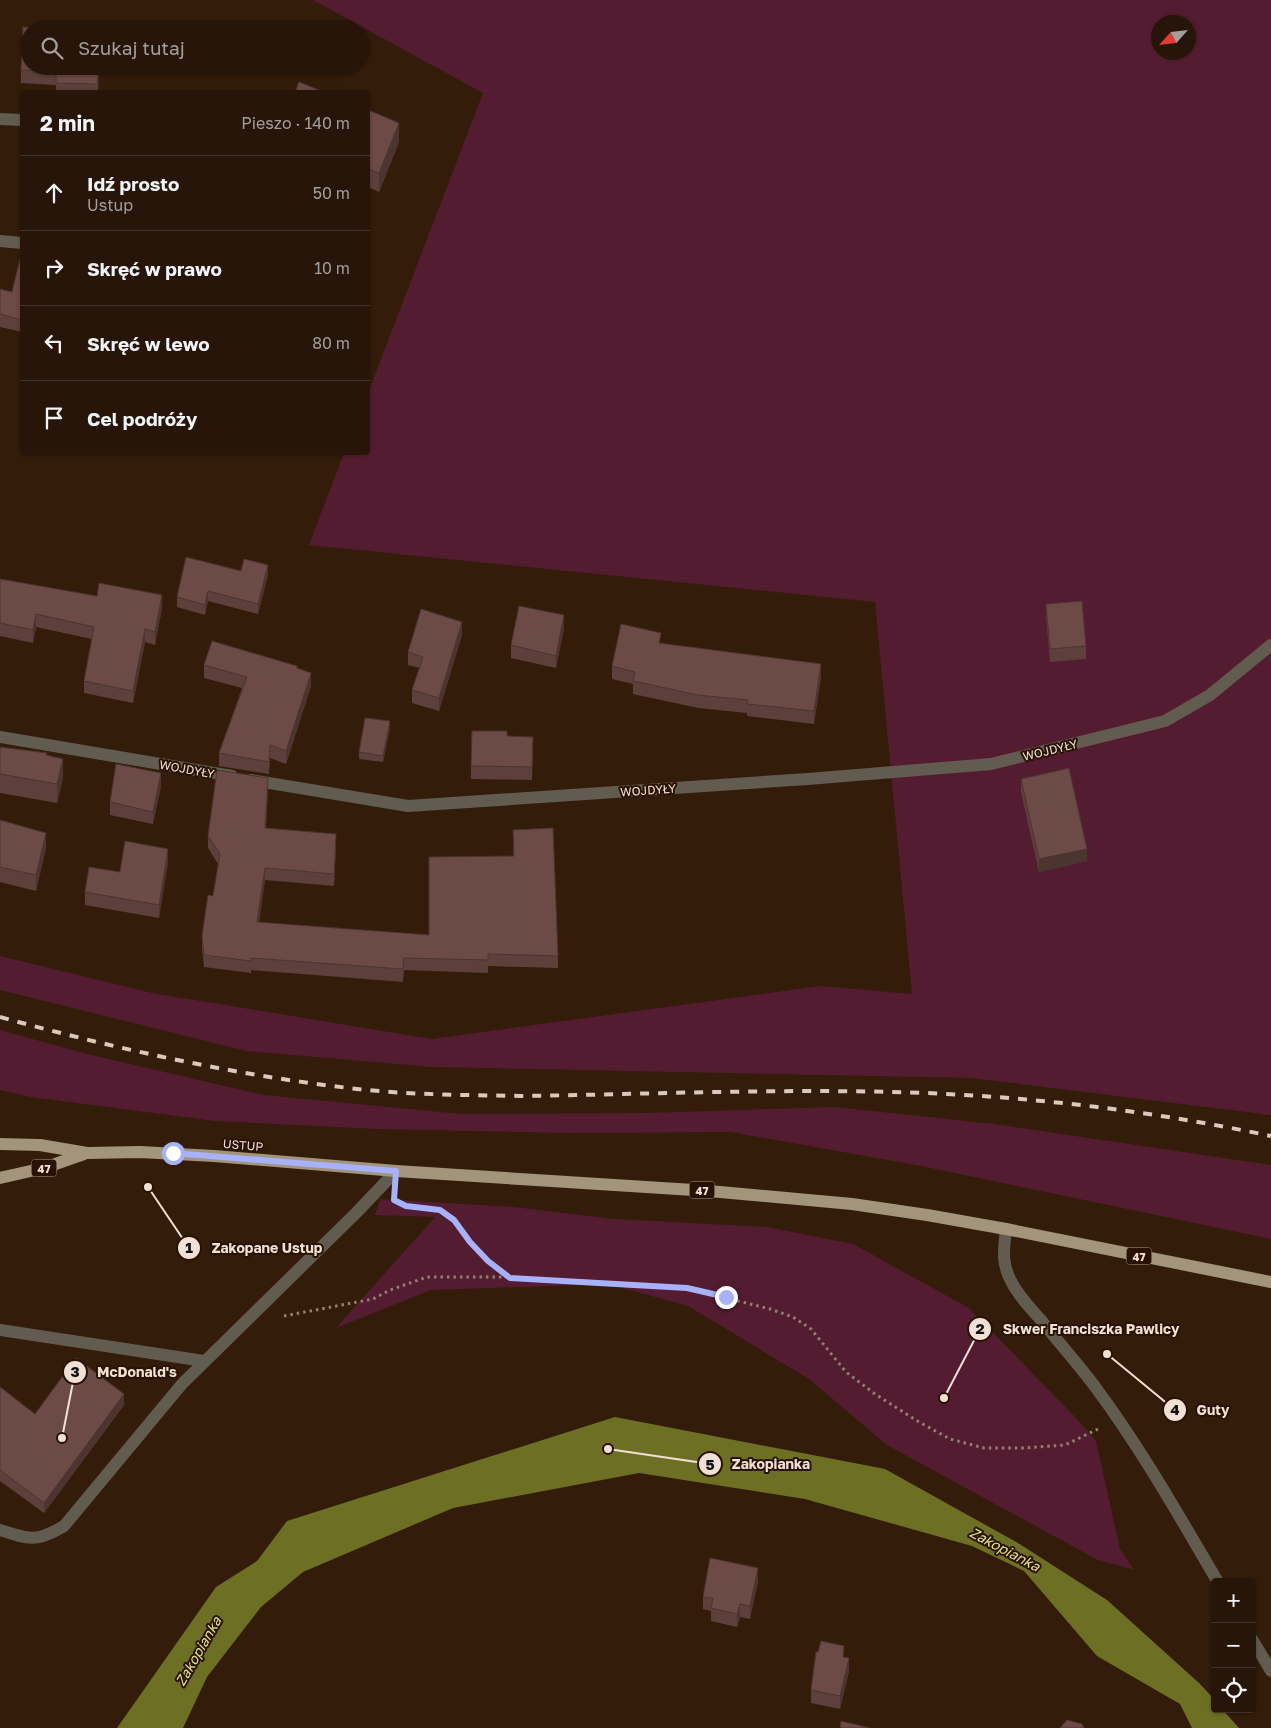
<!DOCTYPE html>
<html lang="pl">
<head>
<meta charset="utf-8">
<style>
  :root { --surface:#261508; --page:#2e1e12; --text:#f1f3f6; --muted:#a49f9c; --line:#423429 }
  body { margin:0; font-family:"Golos Text",sans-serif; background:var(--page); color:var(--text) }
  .controls { position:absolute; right:15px; bottom:15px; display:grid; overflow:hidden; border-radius:5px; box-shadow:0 1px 4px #0004 }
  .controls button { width:45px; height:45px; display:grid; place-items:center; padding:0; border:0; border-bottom:1px solid var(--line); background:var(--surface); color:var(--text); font:25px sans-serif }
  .compass { position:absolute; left:1151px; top:15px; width:45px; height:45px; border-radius:50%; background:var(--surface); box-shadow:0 1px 4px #0004; rotate:243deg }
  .stop { position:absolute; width:15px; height:15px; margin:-11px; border:4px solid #a7b1fc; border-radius:50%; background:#fff }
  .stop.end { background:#a7b1fc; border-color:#fff; box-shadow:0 1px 5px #0008 }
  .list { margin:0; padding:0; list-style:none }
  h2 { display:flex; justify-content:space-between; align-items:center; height:65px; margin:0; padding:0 20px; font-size:21px }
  h2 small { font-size:16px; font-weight:400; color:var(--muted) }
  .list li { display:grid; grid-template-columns:32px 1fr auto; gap:15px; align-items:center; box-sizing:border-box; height:75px; padding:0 20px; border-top:1px solid var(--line) }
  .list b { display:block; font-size:19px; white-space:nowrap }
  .list p { margin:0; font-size:16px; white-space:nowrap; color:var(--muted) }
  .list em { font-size:16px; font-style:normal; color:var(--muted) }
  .icon { flex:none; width:28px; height:28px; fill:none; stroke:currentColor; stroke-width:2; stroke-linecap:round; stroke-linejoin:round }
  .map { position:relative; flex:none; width:1271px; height:1728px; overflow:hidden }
  .search { position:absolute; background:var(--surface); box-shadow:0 1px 4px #0004; left:20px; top:20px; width:350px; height:55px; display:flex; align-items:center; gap:12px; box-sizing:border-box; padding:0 18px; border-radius:28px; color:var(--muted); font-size:19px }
  .panel { position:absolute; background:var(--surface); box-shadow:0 1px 4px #0004; left:20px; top:90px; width:350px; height:365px; border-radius:5px }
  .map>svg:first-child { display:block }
  .green { fill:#541c30; fill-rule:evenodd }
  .water { fill:#6d7023 }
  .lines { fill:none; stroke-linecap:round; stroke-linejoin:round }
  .path { stroke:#948071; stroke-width:3; stroke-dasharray:2.5 4; stroke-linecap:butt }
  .lane { stroke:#625c50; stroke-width:12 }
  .street { stroke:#625c50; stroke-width:12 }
  .primary { stroke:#a3957c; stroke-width:12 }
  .rail { stroke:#dbc9bd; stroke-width:4; stroke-dasharray:9 9; stroke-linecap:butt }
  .wall { fill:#5d403b }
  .shaded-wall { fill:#4c3430 }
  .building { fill:#6c4a45; stroke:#4c3430 }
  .route { stroke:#a7b1fc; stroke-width:6 }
  .labels { text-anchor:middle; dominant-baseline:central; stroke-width:4; stroke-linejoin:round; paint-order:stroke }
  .shield { fill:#291202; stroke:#b5a296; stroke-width:1 }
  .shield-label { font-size:11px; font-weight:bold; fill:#f1e0d5 }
  .street-label { font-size:12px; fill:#f1e0d5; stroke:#291202 }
  .water-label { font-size:14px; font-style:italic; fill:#e1e77f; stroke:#291202 }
  .leader { fill:none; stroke:#f1e0d5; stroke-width:2 }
  .callout-dot { fill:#f1e0d5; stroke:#291202; stroke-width:2 }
  .mark-label { font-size:15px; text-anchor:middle; font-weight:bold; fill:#111 }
  .callout-label { font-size:14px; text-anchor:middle; font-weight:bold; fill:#f1e0d5; stroke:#291202; stroke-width:4; stroke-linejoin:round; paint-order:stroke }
</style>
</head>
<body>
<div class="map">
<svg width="1271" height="1728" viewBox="0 0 1271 1728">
  <rect width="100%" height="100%" fill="#331c0a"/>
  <g class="green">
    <path d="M 313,0 L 1271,0 L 1271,1115 L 972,1078 L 433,1067 L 246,1051 L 0,990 L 0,956 L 152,993 L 432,1039 L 820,986 L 912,994 L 875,602 L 309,545 L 344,453 L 368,452 L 368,393 L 483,93 ZM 1158,22 L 1188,22 L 1188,52 L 1158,52 Z"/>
    <path d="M 0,1030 L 87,1054 L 264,1095 L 462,1114 L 647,1113 L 835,1107 L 994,1124 L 1271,1165 L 1271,1239 L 921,1166 L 731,1132 L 570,1133 L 377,1129 L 215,1121 L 31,1097 L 0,1090 Z"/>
    <path d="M 380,1199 L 514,1207 L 614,1219 L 767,1227 L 853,1244 L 969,1308 L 1075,1417 L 1096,1441 L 1120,1549 L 1134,1570 L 1098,1560 L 887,1445 L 809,1379 L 688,1306 L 608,1284 L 431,1290 L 336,1328 L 435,1217 L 375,1215 Z"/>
  </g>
  <path class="water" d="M 615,1417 L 885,1469 L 1018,1543 L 1107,1600 L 1199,1683 L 1215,1700 L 1215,1709 L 1222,1709 L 1239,1728 L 1192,1728 L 1180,1704 L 1097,1656 L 1024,1571 L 972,1546 L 805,1499 L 639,1473 L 453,1508 L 303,1572 L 261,1607 L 207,1677 L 183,1728 L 117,1728 L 216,1587 L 257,1561 L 287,1521 Z"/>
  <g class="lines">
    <g class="path">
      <path d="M 397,1202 C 411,1208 429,1205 441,1211 C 455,1218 460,1230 470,1242 C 481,1256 496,1267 510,1277 L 687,1288 L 770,1309 L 793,1317 L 811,1329 L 846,1372 L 875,1394 L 919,1422 L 950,1439 L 984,1448 L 1024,1448 L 1065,1445 L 1098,1429"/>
      <path d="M 284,1316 L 373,1299 L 390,1290 L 427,1277 L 509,1277"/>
    </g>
    <g class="lane">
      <path d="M 0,119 L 22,120"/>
      <path d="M 0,241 L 22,243"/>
      <path d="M 0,1330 L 204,1361"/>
      <path d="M 0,1530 C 30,1540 37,1542 64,1526 L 182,1384 L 356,1213 L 396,1171"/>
    </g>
    <g class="street">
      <path d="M 0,737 L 232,776"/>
      <path d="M 251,780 L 408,806 L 808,779 L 991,764 L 1165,721 L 1210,695 L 1271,645"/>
      <path d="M 1006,1229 C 1004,1249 1001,1262 1011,1281 C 1018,1295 1030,1308 1041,1320 C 1059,1343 1079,1365 1096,1388 C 1142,1450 1179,1516 1218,1582"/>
      <path d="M 1252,1639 L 1271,1671"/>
    </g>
    <g class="primary">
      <path d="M 0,1144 L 40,1145 L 87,1153 L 140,1152 L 214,1156 L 396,1171 L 709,1191 L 852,1204 L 927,1215 L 1006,1229 L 1271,1282"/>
      <path d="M 0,1178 L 44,1168 L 84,1154"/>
    </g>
    <path class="rail" d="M 0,1017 C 121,1050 243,1077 367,1090 C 419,1095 471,1095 523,1096 C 657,1094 792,1088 927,1093 C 1043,1098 1157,1112 1271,1136"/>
  </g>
  <g class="wall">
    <path d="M 29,66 L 99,66 L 98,92 L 56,92 L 56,85 L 21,83 L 21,70 Z"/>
    <path d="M 368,110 L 399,142 L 379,192 L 368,187 Z"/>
    <path d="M 22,251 L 22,332 L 0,327 L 0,289 L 12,292 Z"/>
    <path d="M 241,571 L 268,575 L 258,614 L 208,601 L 205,615 L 177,607 L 177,597 Z"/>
    <path d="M 0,579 L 162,608 L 155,645 L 145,642 L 133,703 L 84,693 L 84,681 L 92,639 L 36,627 L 33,643 L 0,636 Z"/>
    <path d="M 1046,604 L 1086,646 L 1086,659 L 1050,662 L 1046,617 Z"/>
    <path d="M 564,628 L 556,668 L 511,658 L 511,645 Z"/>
    <path d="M 462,635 L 439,711 L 412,703 L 412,690 L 420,668 L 408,665 L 408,652 Z"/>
    <path d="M 661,643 L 821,677 L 814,724 L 747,716 L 747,713 L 698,708 L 633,694 L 633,684 L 612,679 L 612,666 Z"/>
    <path d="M 204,665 L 297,669 L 311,686 L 286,764 L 270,758 L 269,774 L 219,766 L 219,753 L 242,688 L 204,678 Z"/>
    <path d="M 390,728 L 383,762 L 359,759 L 359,752 Z"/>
    <path d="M 507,736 L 533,749 L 532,780 L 471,779 L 471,766 Z"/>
    <path d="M 0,747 L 47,756 L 63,778 L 57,803 L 0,793 Z"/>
    <path d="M 1021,779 L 1087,861 L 1039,872 L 1021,792 Z"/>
    <path d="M 161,786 L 153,824 L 110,815 L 110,802 Z"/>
    <path d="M 268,791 L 266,828 L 336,847 L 334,886 L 265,880 L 259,923 L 429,935 L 513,856 L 513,830 L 558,956 L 558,968 L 488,966 L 488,973 L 404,970 L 403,982 L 251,970 L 251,973 L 204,967 L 202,948 L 202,936 L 213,896 L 218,864 L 208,848 L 208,836 Z"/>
    <path d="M 0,820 L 46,848 L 36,891 L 0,882 Z"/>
    <path d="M 168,862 L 159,918 L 85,905 L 85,892 L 120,872 Z"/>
    <path d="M 0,1387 L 35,1414 L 124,1405 L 44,1513 L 0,1481 Z"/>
    <path d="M 758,1581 L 750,1619 L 740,1617 L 737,1627 L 711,1621 L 711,1611 L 703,1609 L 703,1597 Z"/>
    <path d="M 844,1657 L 849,1671 L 840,1709 L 811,1703 L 811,1690 Z"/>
  </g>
  <g class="shaded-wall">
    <path d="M 399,123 L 399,142 L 379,192 L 379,173 Z"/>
    <path d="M 268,565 L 268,575 L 258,614 L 258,604 Z"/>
    <path d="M 208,591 L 208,601 L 205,615 L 205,605 Z"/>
    <path d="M 162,595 L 162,608 L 155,645 L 155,632 Z"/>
    <path d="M 36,614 L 36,627 L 33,643 L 33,630 Z"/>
    <path d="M 564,615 L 564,628 L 556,668 L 556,656 Z"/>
    <path d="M 462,622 L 462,635 L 439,711 L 439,698 Z"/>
    <path d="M 145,629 L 145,642 L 133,703 L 133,691 Z"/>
    <path d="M 821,664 L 821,677 L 814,724 L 814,711 Z"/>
    <path d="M 311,673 L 311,686 L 286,764 L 286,751 Z"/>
    <path d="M 390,721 L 390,728 L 383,762 L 383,756 Z"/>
    <path d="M 63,759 L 63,778 L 57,803 L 57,784 Z"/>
    <path d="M 161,773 L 161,786 L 153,824 L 153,812 Z"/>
    <path d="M 268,778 L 268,791 L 265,841 L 265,828 Z"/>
    <path d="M 46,833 L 46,848 L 36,891 L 36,875 Z"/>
    <path d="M 336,834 L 336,847 L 334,886 L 334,874 Z"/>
    <path d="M 168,849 L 168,862 L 159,918 L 159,905 Z"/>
    <path d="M 1087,849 L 1087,861 L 1039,872 L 1039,859 Z"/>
    <path d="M 265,868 L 265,880 L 257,935 L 257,922 Z"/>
    <path d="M 124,1394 L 124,1405 L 44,1513 L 44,1503 Z"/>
    <path d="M 758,1568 L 758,1581 L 750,1619 L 750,1606 Z"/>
    <path d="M 740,1604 L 740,1617 L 737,1627 L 737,1614 Z"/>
    <path d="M 849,1658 L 849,1671 L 840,1709 L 840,1696 Z"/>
  </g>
  <g class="building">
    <path d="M 23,27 L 62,29 L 29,29 L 29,66 L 99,66 L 97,84 L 56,83 L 56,72 L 21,70 Z"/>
    <path d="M 299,82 L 324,92 L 295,92 Z"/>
    <path d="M 368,110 L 399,123 L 379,173 L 368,169 Z"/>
    <path d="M 22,251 L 22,320 L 0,314 L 0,289 L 12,292 Z"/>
    <path d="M 186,557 L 241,571 L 244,559 L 268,565 L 258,604 L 208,591 L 205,605 L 177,597 Z"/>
    <path d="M 0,579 L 97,596 L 99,583 L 162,595 L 155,632 L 145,629 L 133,691 L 84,681 L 94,627 L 36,614 L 33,630 L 0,623 Z"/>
    <path d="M 1082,601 L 1086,646 L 1050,649 L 1046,604 Z"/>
    <path d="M 519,606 L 564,615 L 556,656 L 511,645 Z"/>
    <path d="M 421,609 L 462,622 L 439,698 L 412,690 L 423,657 L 408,652 Z"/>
    <path d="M 621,624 L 661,633 L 659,643 L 821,664 L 814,711 L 747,704 L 748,700 L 698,695 L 633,681 L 635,672 L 612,666 Z"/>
    <path d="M 212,641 L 297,666 L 297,668 L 311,673 L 286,751 L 270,745 L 269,762 L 219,753 L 247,677 L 204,665 Z"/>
    <path d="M 365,718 L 390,721 L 383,756 L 359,752 Z"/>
    <path d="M 472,731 L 507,731 L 507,736 L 533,737 L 532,767 L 471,766 Z"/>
    <path d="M 0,747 L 47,753 L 46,755 L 63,759 L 57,784 L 0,774 Z"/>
    <path d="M 116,764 L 161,773 L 153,812 L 110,802 Z"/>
    <path d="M 1069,768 L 1087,849 L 1039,859 L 1021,779 Z"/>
    <path d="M 217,770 L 268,778 L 265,828 L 336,834 L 334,874 L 265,868 L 257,922 L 429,935 L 429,857 L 514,856 L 513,830 L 553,828 L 558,956 L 488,954 L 488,960 L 404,958 L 403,969 L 251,958 L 251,961 L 204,955 L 202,936 L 208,895 L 213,896 L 220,854 L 208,836 Z"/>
    <path d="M 0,820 L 46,833 L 36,875 L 0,867 Z"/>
    <path d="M 125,841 L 168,849 L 159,905 L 85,892 L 89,867 L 120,872 Z"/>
    <path d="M 76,1358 L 124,1394 L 44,1503 L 0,1470 L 0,1387 L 35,1414 Z"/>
    <path d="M 710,1558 L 758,1568 L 750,1606 L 740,1604 L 737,1614 L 711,1608 L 713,1598 L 703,1597 Z"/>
    <path d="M 821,1641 L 844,1646 L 843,1657 L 849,1658 L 840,1696 L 811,1690 L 816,1652 L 818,1652 Z"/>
    <path d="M 1067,1720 L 1082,1724 L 1084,1728 L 1060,1728 Z"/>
    <path d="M 841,1721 L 870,1728 L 840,1728 Z"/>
  </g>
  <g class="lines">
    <path class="route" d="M 173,1153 L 396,1171 L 394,1200 L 406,1206 L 440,1210 L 454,1220 L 470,1242 L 488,1261 L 510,1278 L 687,1288 L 726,1297"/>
  </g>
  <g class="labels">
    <g class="shield">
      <rect x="31.5" y="1159.5" width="25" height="17" rx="4"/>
      <rect x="689.5" y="1181.5" width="25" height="17" rx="4"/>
      <rect x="1126.5" y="1247.5" width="25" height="17" rx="4"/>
    </g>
    <g class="shield-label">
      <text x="44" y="1168">47</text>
      <text x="702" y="1190">47</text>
      <text x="1139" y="1256">47</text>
    </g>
    <g class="street-label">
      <text transform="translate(1050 750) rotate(-14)">WOJDYŁY</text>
      <text transform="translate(187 769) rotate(10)">WOJDYŁY</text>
      <text transform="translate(648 790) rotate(-4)">WOJDYŁY</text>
      <text transform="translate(243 1145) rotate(5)">USTUP</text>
    </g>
    <g class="water-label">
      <text transform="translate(1005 1549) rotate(28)">Zakopianka</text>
      <text transform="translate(198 1651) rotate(-60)">Zakopianka</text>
    </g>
  </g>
  <path class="leader" d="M148 1187L189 1248M944 1398L980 1329M62 1438L75 1372M1107 1354L1175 1410M608 1449L710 1464"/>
  <g class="callout-dot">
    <circle cx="148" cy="1187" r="5"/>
    <circle cx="944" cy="1398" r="5"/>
    <circle cx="62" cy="1438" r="5"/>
    <circle cx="1107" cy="1354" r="5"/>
    <circle cx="608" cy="1449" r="5"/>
    <circle cx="189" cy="1248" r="12"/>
    <circle cx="980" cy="1329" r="12"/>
    <circle cx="75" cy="1372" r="12"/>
    <circle cx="1175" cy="1410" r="12"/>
    <circle cx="710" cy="1464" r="12"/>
  </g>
  <g class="mark-label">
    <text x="189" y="1253">1</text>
    <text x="980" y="1334">2</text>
    <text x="75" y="1377">3</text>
    <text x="1175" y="1415">4</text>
    <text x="710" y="1470">5</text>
  </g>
  <g class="callout-label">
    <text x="267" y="1253">Zakopane Ustup</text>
    <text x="1091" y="1334">Skwer Franciszka Pawlicy</text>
    <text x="137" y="1377">McDonald's</text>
    <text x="1213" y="1415">Guty</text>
    <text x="771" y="1469">Zakopianka</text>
  </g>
</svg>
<div class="controls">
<button>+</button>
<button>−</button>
<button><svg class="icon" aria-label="locate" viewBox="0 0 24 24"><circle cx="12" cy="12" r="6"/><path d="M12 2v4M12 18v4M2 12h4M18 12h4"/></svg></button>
</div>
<svg class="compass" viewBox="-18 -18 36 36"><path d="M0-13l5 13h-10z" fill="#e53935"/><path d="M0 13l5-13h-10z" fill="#a49f9c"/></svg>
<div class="stop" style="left:173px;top:1153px"></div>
<div class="stop end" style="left:726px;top:1297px"></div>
<div class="search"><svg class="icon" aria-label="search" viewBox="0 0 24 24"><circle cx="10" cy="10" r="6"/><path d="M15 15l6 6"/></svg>Szukaj tutaj</div>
<section class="panel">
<h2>2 min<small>Pieszo · 140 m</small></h2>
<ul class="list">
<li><svg class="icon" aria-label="ahead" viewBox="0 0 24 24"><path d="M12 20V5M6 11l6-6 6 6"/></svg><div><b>Idź prosto</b><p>Ustup</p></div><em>50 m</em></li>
<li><svg class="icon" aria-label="right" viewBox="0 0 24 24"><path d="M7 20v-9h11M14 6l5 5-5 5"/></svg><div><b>Skręć w prawo</b></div><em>10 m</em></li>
<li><svg class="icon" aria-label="left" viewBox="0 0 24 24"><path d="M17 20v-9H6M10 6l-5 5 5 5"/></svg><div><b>Skręć w lewo</b></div><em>80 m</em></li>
<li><svg class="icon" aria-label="arrive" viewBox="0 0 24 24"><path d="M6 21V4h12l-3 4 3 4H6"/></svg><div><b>Cel podróży</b></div></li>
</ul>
</section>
</div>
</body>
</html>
